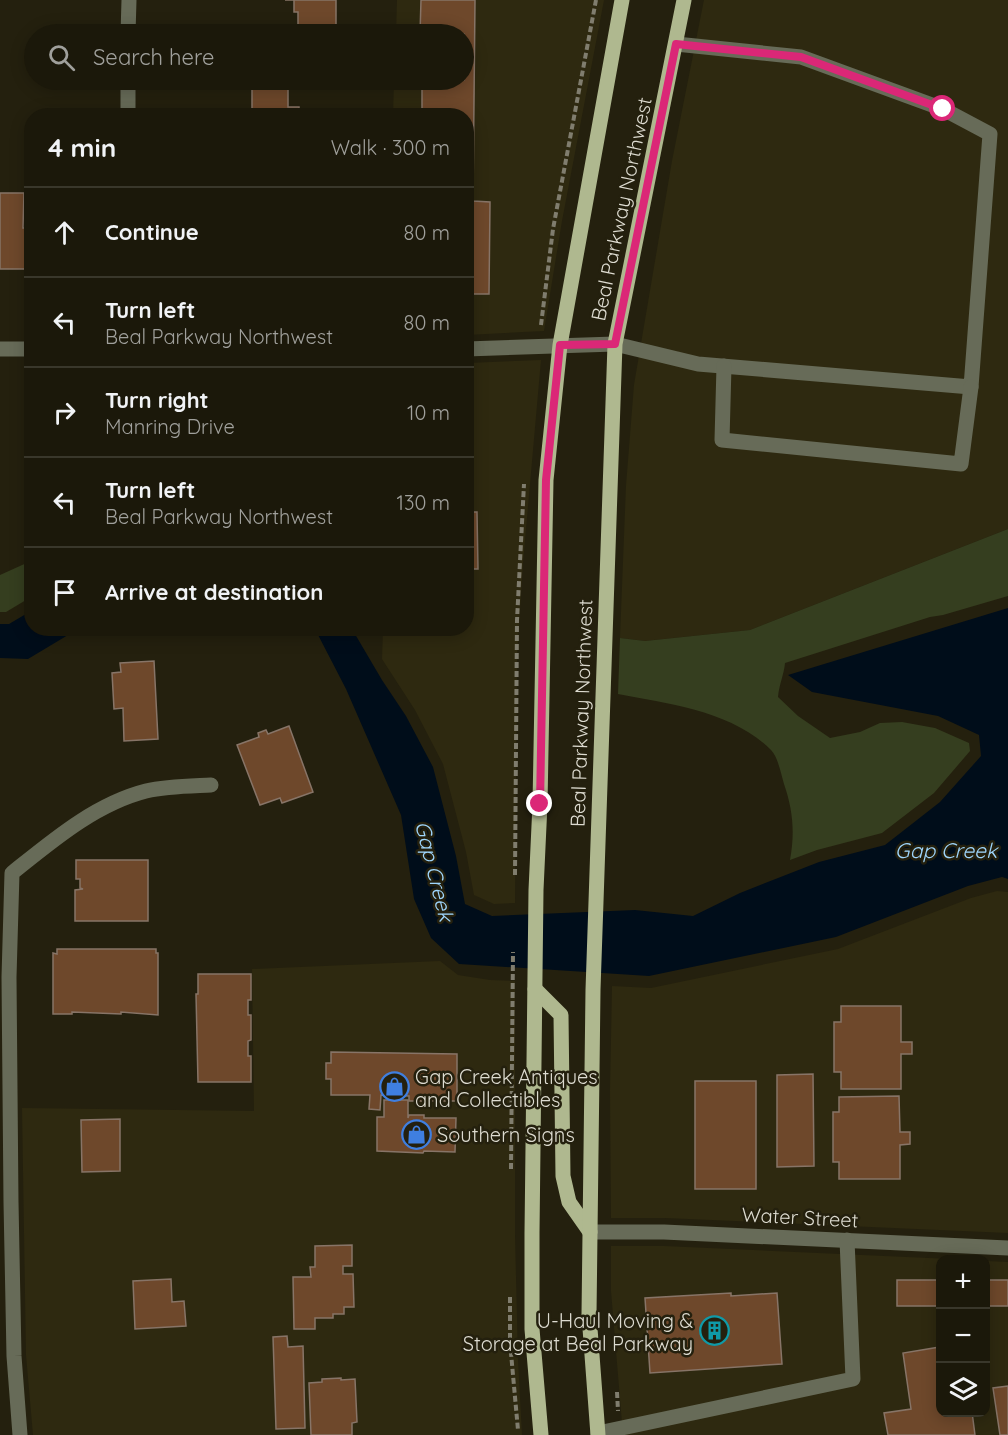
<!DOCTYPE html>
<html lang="en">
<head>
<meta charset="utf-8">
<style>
  :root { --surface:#1b180a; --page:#282518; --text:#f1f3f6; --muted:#a0a09c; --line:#39372b }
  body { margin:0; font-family:Quicksand,sans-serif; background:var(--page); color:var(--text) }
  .controls { position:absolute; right:18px; bottom:18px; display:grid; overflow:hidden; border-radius:12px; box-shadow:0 3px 15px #0003 }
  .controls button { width:54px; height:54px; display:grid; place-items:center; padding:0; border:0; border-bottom:2px solid var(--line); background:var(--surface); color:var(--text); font:30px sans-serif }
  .stop { position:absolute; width:18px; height:18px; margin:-14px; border:4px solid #db2777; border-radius:50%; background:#fff }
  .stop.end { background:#db2777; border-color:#fff; box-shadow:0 2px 6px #0008 }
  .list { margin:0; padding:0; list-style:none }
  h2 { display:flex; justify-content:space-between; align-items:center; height:78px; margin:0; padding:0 24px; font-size:26px }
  h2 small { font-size:20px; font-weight:400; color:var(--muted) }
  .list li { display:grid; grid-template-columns:39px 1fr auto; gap:18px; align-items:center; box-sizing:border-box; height:90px; padding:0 24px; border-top:2px solid var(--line) }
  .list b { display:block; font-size:22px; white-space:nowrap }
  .list p { margin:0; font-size:20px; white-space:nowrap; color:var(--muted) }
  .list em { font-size:20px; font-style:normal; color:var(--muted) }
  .icon { flex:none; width:33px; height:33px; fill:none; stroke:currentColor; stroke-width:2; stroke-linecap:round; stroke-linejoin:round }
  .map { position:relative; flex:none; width:1008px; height:1435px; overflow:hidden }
  .search { position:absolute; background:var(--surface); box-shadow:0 3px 15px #0003; left:24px; top:24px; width:450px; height:66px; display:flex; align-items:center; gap:15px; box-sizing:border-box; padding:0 21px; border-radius:33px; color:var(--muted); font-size:22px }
  .panel { position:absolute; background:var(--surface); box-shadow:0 3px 15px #0003; left:24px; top:108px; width:450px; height:528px; border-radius:24px }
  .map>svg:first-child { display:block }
  .built { fill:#2e2910 }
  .green { fill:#353e1f }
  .water { fill:#000d1a }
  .building { fill:#6e482b; stroke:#877467; stroke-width:1.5 }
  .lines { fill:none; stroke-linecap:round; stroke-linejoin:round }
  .path { stroke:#807d6e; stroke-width:4; stroke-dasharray:6 3; stroke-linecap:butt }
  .minor { stroke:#676b58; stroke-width:15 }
  .major { stroke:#afb88f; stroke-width:15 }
  .route { stroke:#db2777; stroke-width:8 }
  .labels { text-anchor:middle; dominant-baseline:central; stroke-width:5; stroke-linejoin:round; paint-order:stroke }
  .street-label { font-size:20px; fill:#dddbd0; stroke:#24200e }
  .poi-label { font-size:20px; fill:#dddbd0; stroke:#24200e; text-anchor:start }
  .water-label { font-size:21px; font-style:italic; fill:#9fd6fd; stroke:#24200e }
</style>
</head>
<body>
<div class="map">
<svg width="1008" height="1435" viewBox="0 0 1008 1435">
  <rect width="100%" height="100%" fill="#24200e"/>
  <g class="built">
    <path d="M 397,0 L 604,0 L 562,221 L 544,331 L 467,335 L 466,116 L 393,116 L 394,80 L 464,80 L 464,34 L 396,34 Z"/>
    <path d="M 704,0 L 1008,0 L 1008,529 L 750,630 L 645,641 L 620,638 L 626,486 L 634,385 L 672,161 Z"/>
    <path d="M 541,360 L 523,563 L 517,656 L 515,903 L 494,904 L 474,895 L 466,852 L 443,764 L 415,710 L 382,659 L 383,629 L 466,628 L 467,363 Z"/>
    <path d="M 997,891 L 1008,892 L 1008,1233 L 665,1218 L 611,1218 L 610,1091 L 612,986 L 651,988 L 838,949 L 971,898 Z"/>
    <path d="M 440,961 L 458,975 L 490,980 L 515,981 L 515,1235 L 518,1360 L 522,1435 L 33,1435 L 26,1355 L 22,1108 L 254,1111 L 252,969 Z"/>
    <path d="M 611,1246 L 664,1246 L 951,1259 L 940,1260 L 940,1412 L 986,1412 L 986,1261 L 1008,1262 L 1008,1435 L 623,1435 L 611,1291 Z"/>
  </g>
  <g class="green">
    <path d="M 1008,529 L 1008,596 L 943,615 L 930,617 L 785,663 C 784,675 779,684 778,697 L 798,716 L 830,738 L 860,732 L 880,723 L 902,722 L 935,728 L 969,743 L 970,751 L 934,793 L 882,833 L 817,850 L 790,860 C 795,833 793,810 784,784 C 781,774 778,757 771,750 C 732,711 670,704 618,694 L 620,638 L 645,641 L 750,630 Z"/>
    <path d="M 31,561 L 31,597 L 6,612 L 0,612 L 0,575 Z"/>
  </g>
  <g class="water">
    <path d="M 1008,608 L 1008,879 L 1002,877 L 968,886 L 836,937 L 649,976 L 459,964 L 431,938 L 414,899 L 401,815 L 346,689 L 315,629 L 352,629 L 382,680 L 406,716 L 433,767 L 456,856 L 465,904 L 492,916 L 635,910 L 693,916 L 740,893 L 819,862 L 885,845 L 940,802 L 981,756 L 979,735 L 938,716 L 812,692 L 788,675 Z"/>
    <path d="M 31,611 L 32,628 L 78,629 L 28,659 L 0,658 L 0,624 L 9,624 Z"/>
  </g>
  <g class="building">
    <path d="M 285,0 L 336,0 L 336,34 L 298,34 L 298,12 L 294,12 L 294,0 Z"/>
    <path d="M 421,0 L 475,0 L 473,201 L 490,202 L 489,294 L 466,294 L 466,116 L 422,116 L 422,80 L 464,80 L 464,34 L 420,34 Z"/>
    <path d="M 252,82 L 288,82 L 288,107 L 299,107 L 299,116 L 252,116 Z"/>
    <path d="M 0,193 L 24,193 L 23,228 L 30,228 L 30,269 L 0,269 Z"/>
    <path d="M 466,512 L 477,512 L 478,569 L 467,569 L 466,574 Z"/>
    <path d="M 154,661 L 158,739 L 124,741 L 123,708 L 114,709 L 112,673 L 121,672 L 120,663 Z"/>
    <path d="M 289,726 L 313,792 L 282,803 L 280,798 L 260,805 L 237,745 L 259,737 L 258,733 L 266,730 L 268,734 Z"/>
    <path d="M 76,860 L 148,860 L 148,921 L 75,921 L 75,890 L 83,889 L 80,888 L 80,879 L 76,879 Z"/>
    <path d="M 57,949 L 156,949 L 156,953 L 158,953 L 158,1015 L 121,1012 L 121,1014 L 72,1012 L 72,1014 L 53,1014 L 53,953 L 57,954 Z"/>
    <path d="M 198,974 L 251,974 L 251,1000 L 248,1000 L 248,1015 L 251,1015 L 251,1040 L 248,1041 L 248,1056 L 251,1056 L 251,1082 L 198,1082 L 196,994 L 198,994 Z"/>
    <path d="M 841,1006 L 901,1006 L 901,1042 L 912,1042 L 912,1054 L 901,1054 L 901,1089 L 841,1089 L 841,1072 L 834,1072 L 834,1022 L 841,1022 Z"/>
    <path d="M 331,1052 L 457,1054 L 457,1101 L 409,1101 L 409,1096 L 381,1095 L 380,1110 L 369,1109 L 370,1095 L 331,1095 L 331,1079 L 326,1079 L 326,1063 L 331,1063 Z"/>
    <path d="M 813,1074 L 814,1166 L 777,1167 L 777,1075 Z"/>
    <rect x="695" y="1081" width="61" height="108"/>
    <path d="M 899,1096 L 900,1132 L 910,1132 L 910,1144 L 900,1145 L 900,1179 L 839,1179 L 839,1162 L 833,1162 L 833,1112 L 839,1112 L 839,1097 Z"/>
    <path d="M 384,1100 L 408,1100 L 408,1118 L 409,1115 L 424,1115 L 424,1118 L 456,1118 L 455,1152 L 424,1151 L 423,1153 L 377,1151 L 377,1117 L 384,1117 Z"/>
    <path d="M 120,1119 L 120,1171 L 82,1172 L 81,1120 Z"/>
    <path d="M 352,1245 L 352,1266 L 343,1266 L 343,1274 L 353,1274 L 354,1307 L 344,1307 L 344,1314 L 333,1314 L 333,1318 L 315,1318 L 315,1329 L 294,1329 L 293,1277 L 311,1277 L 310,1267 L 315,1267 L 315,1246 Z"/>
    <path d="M 171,1279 L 172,1302 L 184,1301 L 186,1326 L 135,1329 L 133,1281 Z"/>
    <rect x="897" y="1280" width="43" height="26"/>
    <rect x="986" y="1280" width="22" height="26"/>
    <path d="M 731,1293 L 731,1296 L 777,1293 L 782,1364 L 650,1373 L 645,1298 Z"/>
    <path d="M 287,1336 L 288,1347 L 303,1346 L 305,1428 L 276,1429 L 273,1337 Z"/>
    <path d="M 940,1347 L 940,1412 L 972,1412 L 975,1435 L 888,1435 L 884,1413 L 911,1409 L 903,1353 Z"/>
    <path d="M 341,1378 L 341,1380 L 355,1379 L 357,1422 L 352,1423 L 352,1435 L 311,1435 L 309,1383 L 322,1382 L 322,1379 Z"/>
    <path d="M 1008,1386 L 1008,1435 L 1000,1435 L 993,1388 Z"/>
  </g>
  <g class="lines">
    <g class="path">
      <path d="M 541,325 L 553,229 L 596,0"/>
      <path d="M 515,875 L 517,620 L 524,484"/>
      <path d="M 511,1169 L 513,952"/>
      <path d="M 510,1297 L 510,1342 L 518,1430"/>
      <path d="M 617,1392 L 618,1411"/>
    </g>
    <g class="minor">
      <path d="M 128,34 L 129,0"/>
      <path d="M 128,116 L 128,80"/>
      <path d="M 0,349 L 32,349"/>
      <path d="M 466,349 L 615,344 L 698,364 L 971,387 L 990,134 L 943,109 L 801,57 L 676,44"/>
      <path d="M 724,366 L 722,440 L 961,464 L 971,387"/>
      <path d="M 590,1232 L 664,1232 L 1008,1248"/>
      <path d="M 598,1433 L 853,1379 L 847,1240"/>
      <path d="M 20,1435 L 14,1356 L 11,1202 L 9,977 L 12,873 C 52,841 95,804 146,791 C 167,786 190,786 211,785"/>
    </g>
    <g class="major">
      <path d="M 535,989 L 561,1015 L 563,1176 L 569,1202 L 590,1232"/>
      <path d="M 541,1435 L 532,1329 L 532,1233 L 536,890 L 540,804 L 546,480 L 560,345 L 622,0"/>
      <path d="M 598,1435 L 589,1315 L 593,990 L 615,344 L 684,0"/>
    </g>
  </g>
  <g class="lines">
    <path class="route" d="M 540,804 L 546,480 L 560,345 L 615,344 L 676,44 L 801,57 L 943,109"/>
  </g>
  <defs>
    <symbol id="shop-ring" viewBox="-11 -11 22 22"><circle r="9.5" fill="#24200e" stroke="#3f7fe0" stroke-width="1.5"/><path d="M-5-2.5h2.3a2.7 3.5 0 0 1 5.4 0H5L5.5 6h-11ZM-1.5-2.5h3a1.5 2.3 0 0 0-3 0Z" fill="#3f7fe0"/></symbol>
    <symbol id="building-ring" viewBox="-11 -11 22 22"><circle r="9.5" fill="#24200e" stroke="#0f9aa8" stroke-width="1.5"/><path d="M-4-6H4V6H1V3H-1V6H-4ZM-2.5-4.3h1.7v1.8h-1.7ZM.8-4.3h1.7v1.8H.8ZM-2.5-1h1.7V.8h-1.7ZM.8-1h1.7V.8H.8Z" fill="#0f9aa8"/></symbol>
  </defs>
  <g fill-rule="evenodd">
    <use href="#shop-ring" x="378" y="1070" width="33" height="33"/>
    <use href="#shop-ring" x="400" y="1118" width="33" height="33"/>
    <use href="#building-ring" x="698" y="1314" width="33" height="33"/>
  </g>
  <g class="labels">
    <g class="street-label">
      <text transform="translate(621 209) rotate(-78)">Beal Parkway Northwest</text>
      <text transform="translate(581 713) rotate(-88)">Beal Parkway Northwest</text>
      <text transform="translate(800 1217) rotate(3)">Water Street</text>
    </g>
    <g class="poi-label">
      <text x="415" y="1076">Gap Creek Antiques<tspan x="415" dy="23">and Collectibles</tspan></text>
      <text x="437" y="1134">Southern Signs</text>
      <text x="693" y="1320" text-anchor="end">U-Haul Moving &amp;<tspan x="693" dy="23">Storage at Beal Parkway</tspan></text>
    </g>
    <g class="water-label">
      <text x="946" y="850">Gap Creek</text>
      <text transform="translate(435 871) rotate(76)">Gap Creek</text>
    </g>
  </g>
</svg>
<div class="controls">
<button>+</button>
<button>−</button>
<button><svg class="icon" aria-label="layers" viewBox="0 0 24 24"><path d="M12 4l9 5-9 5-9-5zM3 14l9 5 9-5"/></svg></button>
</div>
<div class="stop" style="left:943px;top:109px"></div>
<div class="stop end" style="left:540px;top:804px"></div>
<div class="search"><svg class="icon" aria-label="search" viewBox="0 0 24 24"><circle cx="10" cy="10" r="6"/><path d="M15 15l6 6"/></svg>Search here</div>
<section class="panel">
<h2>4 min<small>Walk · 300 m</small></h2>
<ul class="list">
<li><svg class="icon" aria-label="ahead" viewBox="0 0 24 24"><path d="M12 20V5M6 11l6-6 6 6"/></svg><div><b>Continue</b></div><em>80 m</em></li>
<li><svg class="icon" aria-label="left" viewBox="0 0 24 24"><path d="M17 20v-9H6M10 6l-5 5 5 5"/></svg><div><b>Turn left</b><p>Beal Parkway Northwest</p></div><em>80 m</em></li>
<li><svg class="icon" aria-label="right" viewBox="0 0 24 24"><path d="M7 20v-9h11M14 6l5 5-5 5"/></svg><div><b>Turn right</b><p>Manring Drive</p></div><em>10 m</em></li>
<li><svg class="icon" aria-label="left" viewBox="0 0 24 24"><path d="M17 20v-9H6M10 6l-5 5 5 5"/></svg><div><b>Turn left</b><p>Beal Parkway Northwest</p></div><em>130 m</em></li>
<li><svg class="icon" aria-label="arrive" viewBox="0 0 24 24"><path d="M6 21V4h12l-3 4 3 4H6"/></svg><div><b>Arrive at destination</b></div></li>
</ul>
</section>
</div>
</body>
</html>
